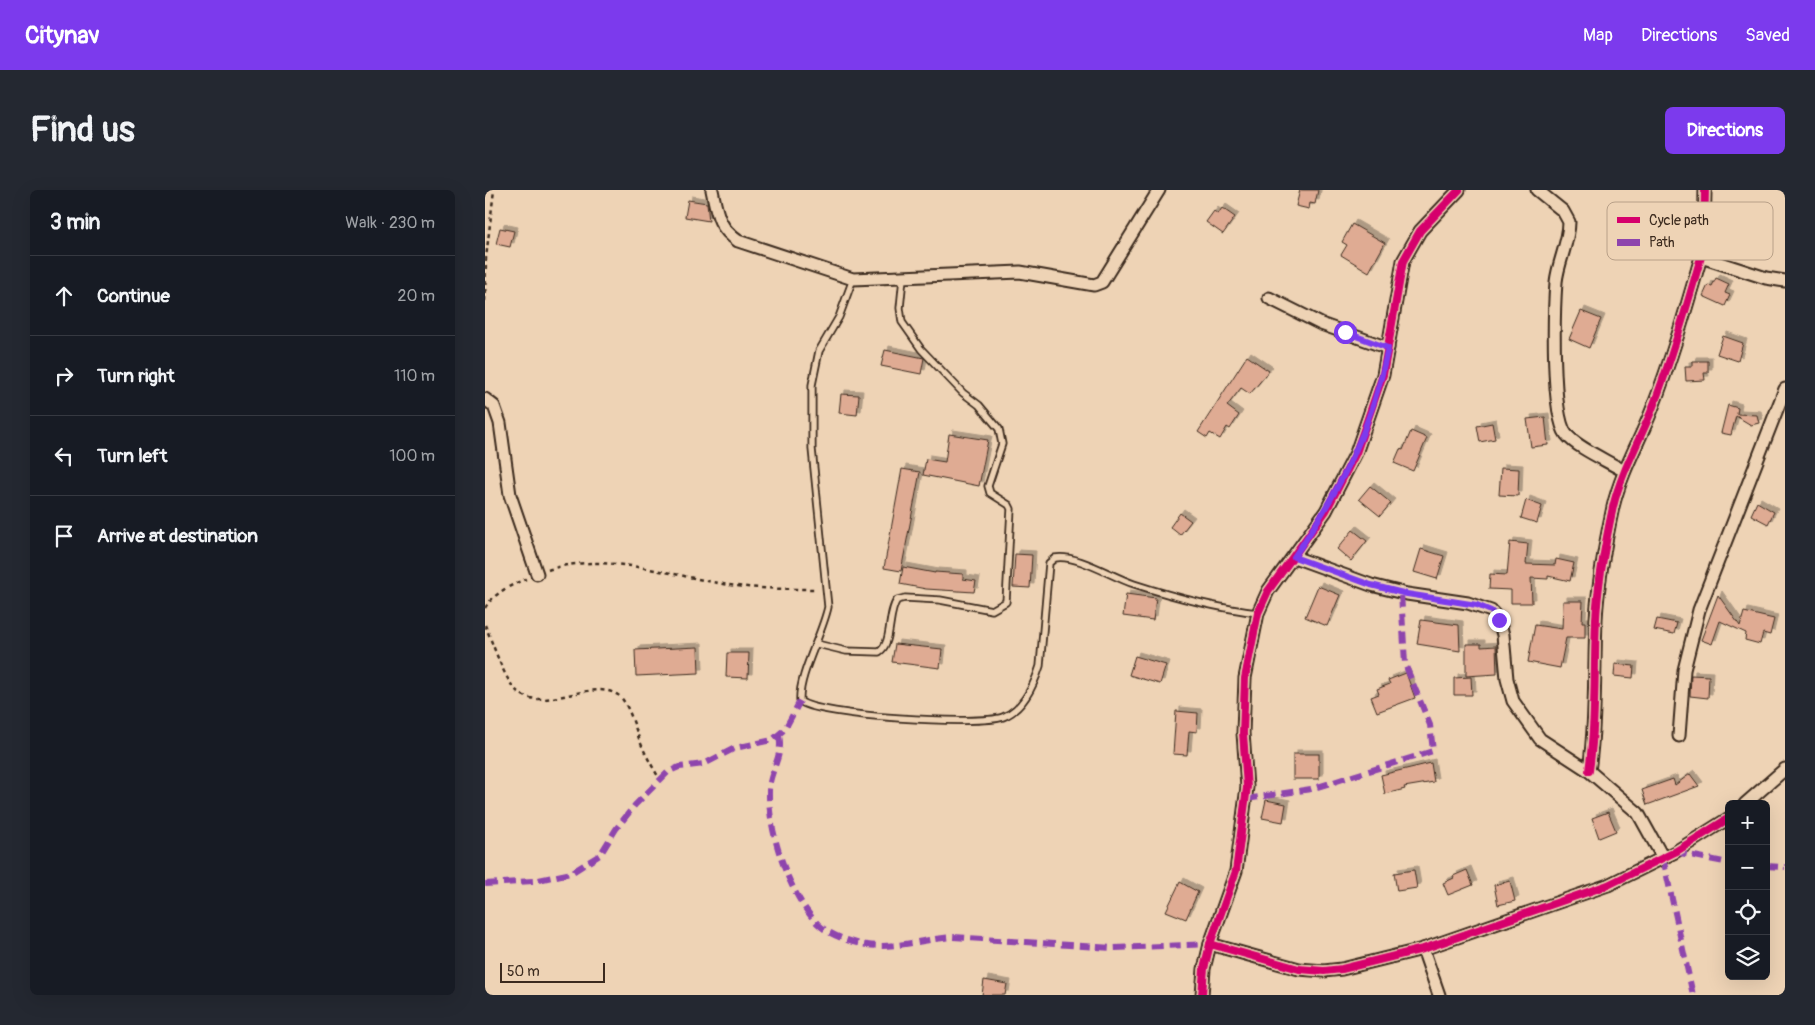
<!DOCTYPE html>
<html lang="en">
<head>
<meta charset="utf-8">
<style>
  :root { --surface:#171b24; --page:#242831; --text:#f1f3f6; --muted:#9ea1a6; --line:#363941; --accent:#7c3aed }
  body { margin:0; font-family:Pangolin,sans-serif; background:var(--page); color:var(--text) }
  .controls { position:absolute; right:15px; bottom:15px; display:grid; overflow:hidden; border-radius:8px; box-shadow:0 5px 20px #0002 }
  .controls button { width:45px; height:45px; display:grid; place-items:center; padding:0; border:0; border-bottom:1px solid var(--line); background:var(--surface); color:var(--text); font:25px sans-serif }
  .scale { position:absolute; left:15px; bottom:12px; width:105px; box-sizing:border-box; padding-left:5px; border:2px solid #3b2a1e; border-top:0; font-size:14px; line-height:18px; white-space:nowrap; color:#3b2a1e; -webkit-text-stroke:4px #eed3b5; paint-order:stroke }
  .stop { position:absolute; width:15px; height:15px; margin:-11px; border:4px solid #7c3aed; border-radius:50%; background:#fff }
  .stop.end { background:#7c3aed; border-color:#fff; box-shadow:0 1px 5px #0008 }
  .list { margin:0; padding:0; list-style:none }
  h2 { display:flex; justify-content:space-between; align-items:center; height:65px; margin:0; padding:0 20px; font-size:21px }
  h2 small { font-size:16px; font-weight:400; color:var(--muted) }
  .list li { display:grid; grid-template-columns:32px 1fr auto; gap:15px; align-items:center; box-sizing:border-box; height:80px; padding:0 20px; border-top:1px solid var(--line) }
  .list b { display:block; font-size:19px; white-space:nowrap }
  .list em { font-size:16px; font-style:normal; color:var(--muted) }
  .icon { flex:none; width:28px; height:28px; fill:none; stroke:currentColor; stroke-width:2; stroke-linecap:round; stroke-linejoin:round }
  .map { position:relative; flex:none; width:1300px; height:805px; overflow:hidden; border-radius:8px }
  header { display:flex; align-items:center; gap:30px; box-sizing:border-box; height:70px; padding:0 25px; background:var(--accent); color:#fff }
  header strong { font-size:24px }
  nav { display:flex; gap:28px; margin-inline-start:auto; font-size:18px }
  .intro { display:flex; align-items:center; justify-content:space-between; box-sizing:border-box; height:120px; padding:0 30px }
  h1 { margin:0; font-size:35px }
  .button { padding:12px 22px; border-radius:8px; background:var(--accent); color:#fff; font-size:18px; font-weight:700 }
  main { display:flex; gap:30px; padding:0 30px }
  aside { flex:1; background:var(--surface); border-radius:8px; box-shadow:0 5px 20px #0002 }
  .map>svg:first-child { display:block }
  .building { fill:#dfab93; stroke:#3b2a1e; filter:url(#shadow) }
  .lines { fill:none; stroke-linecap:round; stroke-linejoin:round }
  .service-casing { stroke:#3b2a1e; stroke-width:9 }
  .minor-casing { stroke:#3b2a1e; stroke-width:15 }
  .path { stroke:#3b2a1e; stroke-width:2.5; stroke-dasharray:4 4; stroke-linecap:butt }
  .service { stroke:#eed3b5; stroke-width:5.5 }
  .minor { stroke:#eed3b5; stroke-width:11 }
  .quiet { stroke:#8e44ad; stroke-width:6; stroke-dasharray:12 6; stroke-linecap:butt }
  .cycleway-casing { stroke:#eed3b5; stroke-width:11 }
  .cycleway { stroke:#d6006c; stroke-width:8 }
  .route { stroke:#7c3aed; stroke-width:6 }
  .key { fill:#eed3b5; stroke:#b8a088; stroke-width:1 }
  .key-label { font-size:14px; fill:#3b2a1e }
</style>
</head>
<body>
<header>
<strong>Citynav</strong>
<nav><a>Map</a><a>Directions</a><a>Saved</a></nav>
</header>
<div class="intro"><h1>Find us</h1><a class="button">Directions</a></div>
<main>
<aside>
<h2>3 min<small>Walk · 230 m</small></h2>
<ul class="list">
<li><svg class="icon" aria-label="ahead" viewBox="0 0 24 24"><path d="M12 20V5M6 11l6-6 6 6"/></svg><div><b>Continue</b></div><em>20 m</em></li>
<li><svg class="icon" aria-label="right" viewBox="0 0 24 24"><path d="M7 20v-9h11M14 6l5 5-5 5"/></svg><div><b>Turn right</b></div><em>110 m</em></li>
<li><svg class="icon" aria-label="left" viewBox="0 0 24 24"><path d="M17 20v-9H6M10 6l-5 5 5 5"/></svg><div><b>Turn left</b></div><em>100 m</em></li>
<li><svg class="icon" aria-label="arrive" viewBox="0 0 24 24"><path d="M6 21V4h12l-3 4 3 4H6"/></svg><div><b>Arrive at destination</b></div></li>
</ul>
</aside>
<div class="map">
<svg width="1300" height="805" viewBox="0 0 1300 805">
  <defs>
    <filter id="shadow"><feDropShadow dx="4" dy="-4" stdDeviation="0" flood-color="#0004"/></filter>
  </defs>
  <rect width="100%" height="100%" fill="#eed3b5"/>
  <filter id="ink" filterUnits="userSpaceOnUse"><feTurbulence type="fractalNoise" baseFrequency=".02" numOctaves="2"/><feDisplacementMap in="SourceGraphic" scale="10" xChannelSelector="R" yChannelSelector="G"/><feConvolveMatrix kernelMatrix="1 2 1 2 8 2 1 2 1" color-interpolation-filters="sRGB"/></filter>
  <g filter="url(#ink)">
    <g class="building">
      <path d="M 815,0 L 833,0 L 830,14 L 825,13 L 824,19 L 811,16 Z"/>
      <path d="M 203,10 L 222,13 L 224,31 L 200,27 Z"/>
      <path d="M 737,18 L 750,27 L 738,44 L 721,32 L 729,21 L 733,24 Z"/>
      <path d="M 867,34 L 900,53 L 884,82 L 856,65 L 862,55 L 857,52 Z"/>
      <path d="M 15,38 L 29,41 L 25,57 L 11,54 Z"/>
      <path d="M 1231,88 L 1244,94 L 1240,103 L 1245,105 L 1240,116 L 1218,106 L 1223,95 L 1227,96 Z"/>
      <path d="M 1096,121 L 1116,129 L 1104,158 L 1084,149 Z"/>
      <path d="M 1238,146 L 1258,153 L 1253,171 L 1232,164 Z"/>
      <path d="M 400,160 L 439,168 L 436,184 L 396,176 Z"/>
      <path d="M 762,166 L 784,181 L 765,204 L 756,198 L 742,216 L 754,225 L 745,239 L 742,237 L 735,249 L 725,243 L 722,248 L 713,242 Z"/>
      <path d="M 1207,171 L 1223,171 L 1223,183 L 1219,183 L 1220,190 L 1201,191 L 1200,176 L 1207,176 Z"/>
      <path d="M 356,204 L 374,205 L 372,225 L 354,223 Z"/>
      <path d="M 1243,215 L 1253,218 L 1252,224 L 1272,225 L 1274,233 L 1266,235 L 1251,226 L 1246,245 L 1236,243 Z"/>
      <path d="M 1060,227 L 1063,255 L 1046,257 L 1042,229 Z"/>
      <path d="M 1007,233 L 1010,249 L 995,252 L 992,236 Z"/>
      <path d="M 926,241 L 942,248 L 928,281 L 909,273 L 915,259 L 918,260 Z"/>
      <path d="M 464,244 L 503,250 L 494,296 L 438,285 L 441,269 L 460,272 Z"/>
      <path d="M 1016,278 L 1034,279 L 1033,306 L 1014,305 Z"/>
      <path d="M 417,279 L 435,282 L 416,381 L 399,378 Z"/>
      <path d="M 885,296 L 906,313 L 895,326 L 874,309 Z"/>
      <path d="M 1041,310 L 1057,316 L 1052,333 L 1036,328 Z"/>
      <path d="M 1272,312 L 1289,322 L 1283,334 L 1266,325 Z"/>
      <path d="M 695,323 L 706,331 L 695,345 L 685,337 Z"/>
      <path d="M 868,340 L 882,351 L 866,371 L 852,359 Z"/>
      <path d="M 1025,352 L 1043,354 L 1041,374 L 1070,375 L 1071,369 L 1089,373 L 1085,391 L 1063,386 L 1063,389 L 1046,388 L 1047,413 L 1026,413 L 1026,400 L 1004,399 L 1005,384 L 1022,385 Z"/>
      <path d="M 936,359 L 959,366 L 952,389 L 929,382 Z"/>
      <path d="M 530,364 L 547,365 L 545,398 L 528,397 Z"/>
      <path d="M 418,377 L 450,383 L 450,382 L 478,384 L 478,389 L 491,391 L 489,402 L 441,399 L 415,394 Z"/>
      <path d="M 833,396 L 855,405 L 842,436 L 820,427 Z"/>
      <path d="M 641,404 L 671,408 L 668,430 L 638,426 Z"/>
      <path d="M 1233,405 L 1255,436 L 1259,422 L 1289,429 L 1285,445 L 1278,443 L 1275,454 L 1260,450 L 1261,443 L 1235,431 L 1227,454 L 1216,450 Z"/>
      <path d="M 1078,411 L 1098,411 L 1097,432 L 1100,432 L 1100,448 L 1081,448 L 1075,478 L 1043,472 L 1050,435 L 1077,439 Z"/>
      <path d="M 1172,429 L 1192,433 L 1189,444 L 1169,440 Z"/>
      <path d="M 936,430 L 974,435 L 975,461 L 932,454 Z"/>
      <path d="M 410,454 L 457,459 L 455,478 L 407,472 Z"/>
      <path d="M 981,454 L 996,454 L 996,457 L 1011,456 L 1012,484 L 981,486 Z"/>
      <path d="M 213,457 L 214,483 L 151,486 L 150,460 Z"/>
      <path d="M 242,463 L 264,463 L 263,488 L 241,487 Z"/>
      <path d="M 650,466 L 681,475 L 675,494 L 644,485 Z"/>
      <path d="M 1130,474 L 1149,476 L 1148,488 L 1129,486 Z"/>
      <path d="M 921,483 L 930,508 L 892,522 L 886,507 L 894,504 L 892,499 L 905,494 L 903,490 Z"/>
      <path d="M 1206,485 L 1224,486 L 1223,508 L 1205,506 Z"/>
      <path d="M 986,487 L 987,505 L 969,505 L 969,488 Z"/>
      <path d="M 691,521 L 713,523 L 712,542 L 704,541 L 702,565 L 688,564 Z"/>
      <rect x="808" y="564" width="26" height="25"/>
      <path d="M 946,573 L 949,592 L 919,597 L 920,599 L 900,604 L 896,585 Z"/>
      <path d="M 1205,584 L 1214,596 L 1162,615 L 1157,600 L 1188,589 L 1190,595 Z"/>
      <path d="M 781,610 L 801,614 L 798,632 L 777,628 Z"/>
      <path d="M 1123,622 L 1131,641 L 1114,648 L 1107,628 Z"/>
      <path d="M 929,680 L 932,698 L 912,701 L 909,683 Z"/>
      <path d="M 982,680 L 988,695 L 963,705 L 958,693 L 969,688 L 968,686 Z"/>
      <path d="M 1025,691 L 1030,711 L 1013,715 L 1009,695 Z"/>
      <path d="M 695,692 L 713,702 L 701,729 L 681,721 Z"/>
      <path d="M 499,790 L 522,794 L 520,805 L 497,805 Z"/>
    </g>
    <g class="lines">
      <defs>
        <g id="service">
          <path d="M 368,89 L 354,127 L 334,161 L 327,195 L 327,259 L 343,417 C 337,445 313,486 315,511 C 331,526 495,536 518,527 C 539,519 549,495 555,476 L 564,373 L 570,368 C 592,364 627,387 649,394 C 689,407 731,418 773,423"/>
          <path d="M 332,454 L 361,461 L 394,462 C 408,453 402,424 412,410 L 420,408 L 455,410 L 507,420 L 521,412 L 526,319 L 524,315 L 505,303 L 503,296 L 517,254 L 514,239 L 494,215 L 478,203 L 436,159 L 417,132 L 415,118 L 418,88"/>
        </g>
        <g id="minor">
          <path d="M 227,0 C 232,23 233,37 253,51 L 368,89 L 535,82 L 609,95 L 617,92 L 674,0"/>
          <path d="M 1052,0 L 1078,21 L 1084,32 C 1084,52 1073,72 1071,92 C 1069,120 1066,223 1081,244 C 1092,258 1123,271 1139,281"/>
          <path d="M 1216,67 L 1281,88 L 1300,91"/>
          <path d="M 784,108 L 836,134 L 903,158"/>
          <path d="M 0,209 L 9,216 L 15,233 L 25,305 L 52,384"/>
          <path d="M 809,367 L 886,395 L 922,404 L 983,413 L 1006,421 L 1014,430 L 1018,445 L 1022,489 L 1028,511 L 1055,549 L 1104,581 L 1153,623 L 1178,668"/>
          <path d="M 1194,546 L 1199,480 L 1214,420 L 1300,199"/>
          <path d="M 1104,581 C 1111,530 1109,480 1111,429 C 1113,392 1120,354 1128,317 C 1136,283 1153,254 1166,222 C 1186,171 1201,119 1216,67 L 1219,50 L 1220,0"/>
          <path d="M 1260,614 L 1300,579"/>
          <path d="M 725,754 L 814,779 L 839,781 L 857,779 L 938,759 L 1123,695 L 1190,662 L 1244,628"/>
          <path d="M 938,759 L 954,805"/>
          <path d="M 717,805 L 719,779 L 725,754 L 751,681 L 762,597 L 758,543 L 760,488 L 773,423 L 783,401 L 841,321 L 871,263 L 898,185 L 918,71 L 935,41 L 974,0"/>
        </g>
      </defs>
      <use href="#service" class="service-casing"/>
      <use href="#minor" class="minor-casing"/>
      <g class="path">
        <path d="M 0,111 L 1,68 L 9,0"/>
        <path d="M 63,380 C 117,361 189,386 244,395 C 273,399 303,399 332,399"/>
        <path d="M 0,418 C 9,403 26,395 41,389"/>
        <path d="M 0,435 C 8,454 15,477 26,494 C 50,531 103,486 133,505 C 144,512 151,543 157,556 C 162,568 169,579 175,590"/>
      </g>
      <use href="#service" class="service"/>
      <use href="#minor" class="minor"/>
      <g class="quiet">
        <path d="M 294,546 C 299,565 284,582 284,601 C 283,642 304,705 333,734 C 344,745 367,753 382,755 C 411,759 439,749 468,747 L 627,758 L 725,754"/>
        <path d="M 761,609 L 826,599 L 948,561 L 945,535 L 920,474 L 916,402"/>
        <path d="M 1190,662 L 1244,673"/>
        <path d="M 1178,668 L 1208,805"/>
        <path d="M 1281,676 L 1300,677"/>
        <path d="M 0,694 L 49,691 L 86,683 L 115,665 L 131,639 L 150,615 L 183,582 L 194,577 L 219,574 L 250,558 L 287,550 L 300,539 L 315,511"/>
      </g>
      <defs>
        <g id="cycleway">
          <path d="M 1104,581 C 1111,530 1109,480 1111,429 C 1113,392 1120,354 1128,317 C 1136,283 1153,254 1166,222 C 1186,171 1201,119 1216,67 L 1219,50 L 1220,0"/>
          <path d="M 725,754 L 814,779 L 839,781 L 857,779 L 938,759 L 1123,695 L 1190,662 L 1244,628"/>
          <path d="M 717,805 L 719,779 L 725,754 L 751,681 L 762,597 L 758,543 L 760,488 L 773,423 L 783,401 L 841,321 L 871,263 L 898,185 L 918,71 L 935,41 L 974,0"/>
        </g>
      </defs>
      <use href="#cycleway" class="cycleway-casing"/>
      <use href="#cycleway" class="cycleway"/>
    </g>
  </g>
  <g class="lines" filter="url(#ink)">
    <path class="route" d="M 860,142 L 903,158 C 887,239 855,300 809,367 L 886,395 L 922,404 L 992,415 L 1006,421 L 1014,430"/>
  </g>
  <rect x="1122" y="12" width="166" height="58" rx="8" class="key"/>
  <rect x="1132" y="27" width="23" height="6" fill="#d6006c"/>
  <rect x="1132" y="49" width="23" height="7" fill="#8e44ad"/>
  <g class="key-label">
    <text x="1164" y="35">Cycle path</text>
    <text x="1164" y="57">Path</text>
  </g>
</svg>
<div class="controls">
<button>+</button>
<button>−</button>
<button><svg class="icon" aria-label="locate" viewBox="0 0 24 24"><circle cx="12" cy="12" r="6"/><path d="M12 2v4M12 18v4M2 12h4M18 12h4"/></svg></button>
<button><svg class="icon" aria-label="layers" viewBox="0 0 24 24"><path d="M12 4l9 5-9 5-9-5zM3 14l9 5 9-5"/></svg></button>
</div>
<div class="scale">50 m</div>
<div class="stop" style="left:860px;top:142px"></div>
<div class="stop end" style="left:1014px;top:430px"></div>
</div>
</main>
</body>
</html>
